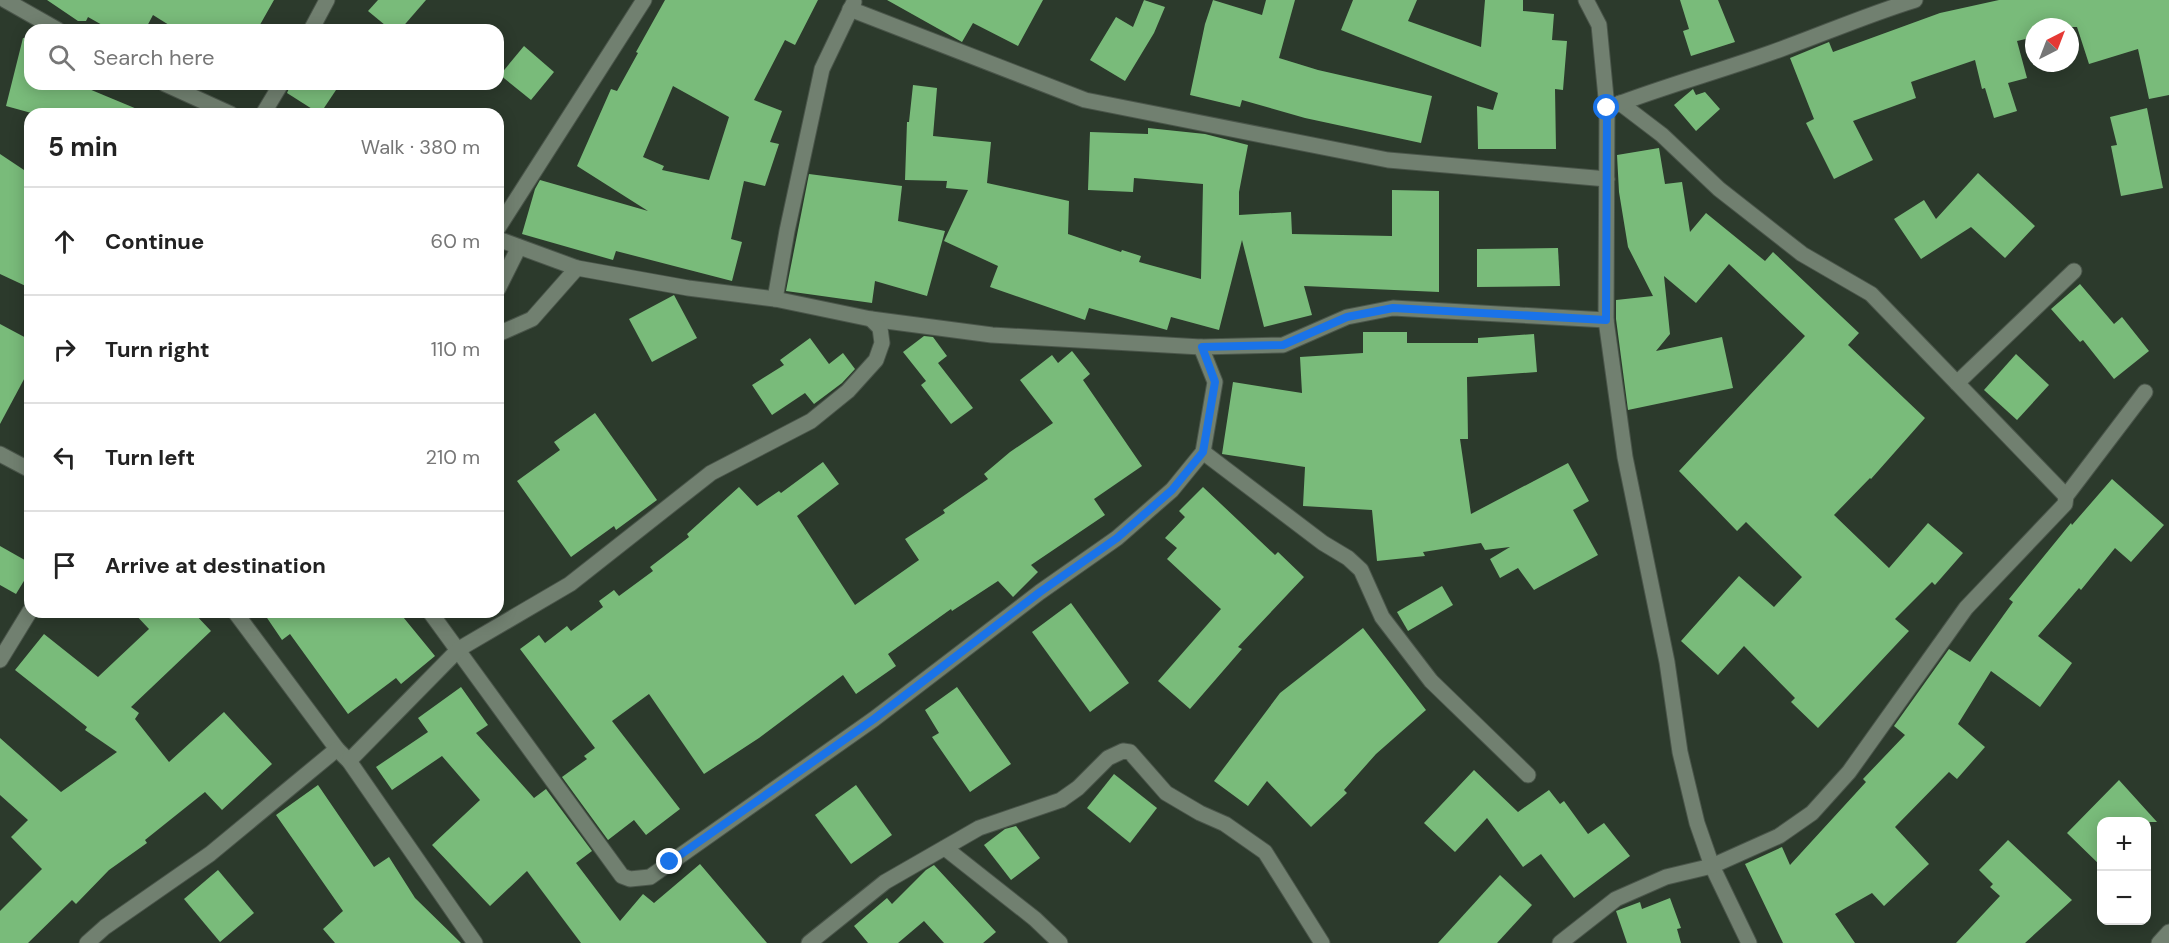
<!DOCTYPE html>
<html lang="en">
<head>
<meta charset="utf-8">
<style>
  :root { --surface:#fff; --page:#f2f2f2; --text:#222; --muted:#767676; --line:#e0e0e0 }
  body { margin:0; font-family:"DM Sans",sans-serif; background:var(--page); color:var(--text) }
  .controls { position:absolute; right:18px; bottom:18px; display:grid; overflow:hidden; border-radius:12px; box-shadow:0 3px 15px #0003 }
  .controls button { width:54px; height:54px; display:grid; place-items:center; padding:0; border:0; border-bottom:2px solid var(--line); background:var(--surface); color:var(--text); font:30px sans-serif }
  .compass { position:absolute; left:2025px; top:18px; width:54px; height:54px; border-radius:50%; background:var(--surface); box-shadow:0 3px 15px #0003; rotate:42deg }
  .stop { position:absolute; width:18px; height:18px; margin:-14px; border:4px solid #1a73e8; border-radius:50%; background:#fff }
  .stop.end { background:#1a73e8; border-color:#fff; box-shadow:0 2px 6px #0008 }
  .list { margin:0; padding:0; list-style:none }
  h2 { display:flex; justify-content:space-between; align-items:center; height:78px; margin:0; padding:0 24px; font-size:26px }
  h2 small { font-size:20px; font-weight:400; color:var(--muted) }
  .list li { display:grid; grid-template-columns:39px 1fr auto; gap:18px; align-items:center; box-sizing:border-box; height:108px; padding:0 24px; border-top:2px solid var(--line) }
  .list b { display:block; font-size:22px; white-space:nowrap }
  .list em { font-size:20px; font-style:normal; color:var(--muted) }
  .icon { flex:none; width:33px; height:33px; fill:none; stroke:currentColor; stroke-width:2; stroke-linecap:round; stroke-linejoin:round }
  .map { position:relative; flex:none; width:2169px; height:943px; overflow:hidden }
  .search { position:absolute; background:var(--surface); box-shadow:0 3px 15px #0003; left:24px; top:24px; width:480px; height:66px; display:flex; align-items:center; gap:15px; box-sizing:border-box; padding:0 21px; border-radius:18px; color:var(--muted); font-size:22px }
  .panel { position:absolute; background:var(--surface); box-shadow:0 3px 15px #0003; left:24px; top:108px; width:480px; height:510px; border-radius:18px }
  .map>svg:first-child { display:block }
  .building { fill:#79bb7a; fill-rule:evenodd }
  .lines { fill:none; stroke-linecap:round; stroke-linejoin:round }
  .minor-casing { stroke:#4a554a; stroke-width:17 }
  .minor { stroke:#718070; stroke-width:15 }
  .route { stroke:#1a73e8; stroke-width:8 }
</style>
</head>
<body>
<div class="map">
<svg width="2169" height="943" viewBox="0 0 2169 943">
  <rect width="100%" height="100%" fill="#2c3a2c"/>
  <g class="building">
    <path d="M 47,0 L 274,0 L 257,30 L 177,30 L 153,15 L 145,30 L 111,30 L 88,17 L 86,21 L 78,21 Z"/>
    <path d="M 378,0 L 426,0 L 400,30 L 391,30 L 368,11 Z"/>
    <path d="M 665,0 L 818,0 L 795,45 L 785,40 L 754,100 L 782,111 L 770,142 L 779,144 L 765,186 L 744,181 L 731,239 L 742,242 L 732,281 L 616,251 L 613,260 L 522,234 L 535,189 L 540,180 L 648,211 L 577,166 L 611,89 L 617,91 L 638,53 L 636,52 ZM 673,86 L 729,117 L 709,180 L 662,170 L 664,166 L 643,157 Z"/>
    <path d="M 887,0 L 1043,0 L 1018,46 L 973,23 L 962,42 Z"/>
    <path d="M 1144,0 L 1165,7 L 1154,33 L 1125,81 L 1090,60 L 1116,17 L 1133,27 Z"/>
    <path d="M 1213,0 L 1262,15 L 1266,0 L 1295,0 L 1279,58 L 1318,70 L 1432,96 L 1421,143 L 1305,118 L 1242,100 L 1240,107 L 1190,95 L 1205,24 Z"/>
    <path d="M 1353,0 L 1417,0 L 1408,21 L 1481,47 L 1485,0 L 1523,0 L 1523,11 L 1554,14 L 1552,40 L 1567,41 L 1563,90 L 1555,89 L 1556,149 L 1478,149 L 1477,106 L 1493,110 L 1498,93 L 1341,30 Z"/>
    <path d="M 1680,0 L 1718,0 L 1735,42 L 1691,56 L 1683,31 L 1689,29 Z"/>
    <path d="M 1999,0 L 2169,0 L 2169,95 L 2149,99 L 2138,49 L 2089,64 L 2077,27 L 2034,27 L 2034,37 L 2017,41 L 2027,78 L 2008,83 L 2017,111 L 1994,118 L 1985,88 L 1982,89 L 1975,60 L 1911,82 L 1916,98 L 1853,121 L 1873,160 L 1834,179 L 1806,123 L 1814,119 L 1790,58 L 1829,42 L 1833,52 L 1940,13 Z"/>
    <path d="M 23,38 L 30,39 L 30,84 L 77,84 L 149,114 L 35,114 L 6,106 Z"/>
    <path d="M 524,46 L 554,72 L 531,100 L 500,75 Z"/>
    <path d="M 291,84 L 340,84 L 320,114 L 287,93 Z"/>
    <path d="M 913,85 L 937,88 L 933,136 L 991,142 L 987,183 L 1069,201 L 1068,234 L 1121,252 L 1122,250 L 1141,256 L 1139,262 L 1201,279 L 1203,184 L 1134,178 L 1133,192 L 1088,190 L 1090,132 L 1148,134 L 1148,128 L 1205,134 L 1248,145 L 1239,192 L 1239,215 L 1291,212 L 1292,234 L 1392,236 L 1392,190 L 1439,191 L 1439,292 L 1304,286 L 1312,315 L 1264,327 L 1242,240 L 1219,330 L 1171,317 L 1167,330 L 1089,308 L 1085,320 L 990,287 L 998,266 L 944,241 L 968,190 L 946,188 L 947,181 L 905,180 L 907,122 L 909,122 Z"/>
    <path d="M 1693,89 L 1696,95 L 1705,92 L 1720,109 L 1696,131 L 1674,105 Z"/>
    <path d="M 2147,108 L 2163,188 L 2121,196 L 2111,146 L 2117,145 L 2110,117 Z"/>
    <path d="M 1659,148 L 1665,184 L 1682,182 L 1690,232 L 1706,213 L 1765,261 L 1773,252 L 1859,333 L 1848,345 L 1925,418 L 1871,479 L 1870,478 L 1834,515 L 1889,568 L 1928,523 L 1963,553 L 1935,585 L 1932,582 L 1895,619 L 1909,631 L 1818,728 L 1791,702 L 1795,698 L 1744,646 L 1718,675 L 1681,641 L 1739,576 L 1774,607 L 1802,577 L 1746,522 L 1737,531 L 1679,471 L 1805,336 L 1729,264 L 1696,303 L 1664,276 L 1670,334 L 1656,351 L 1722,337 L 1733,388 L 1628,410 L 1616,319 L 1616,300 L 1653,296 L 1628,247 L 1619,192 L 1617,155 Z"/>
    <path d="M 0,154 L 30,174 L 30,288 L 0,274 Z"/>
    <path d="M 1978,173 L 2035,226 L 2005,258 L 1971,227 L 1921,259 L 1894,219 L 1924,200 L 1936,219 Z"/>
    <path d="M 809,174 L 902,186 L 898,221 L 945,231 L 927,296 L 875,281 L 872,303 L 786,291 Z"/>
    <path d="M 1558,248 L 1560,286 L 1477,287 L 1477,249 Z"/>
    <path d="M 2080,284 L 2114,324 L 2122,317 L 2149,351 L 2114,379 L 2083,340 L 2080,342 L 2051,309 Z"/>
    <path d="M 674,295 L 697,338 L 652,362 L 629,319 Z"/>
    <path d="M 0,324 L 30,340 L 30,368 L 0,424 Z"/>
    <path d="M 1363,332 L 1407,332 L 1407,343 L 1478,343 L 1478,338 L 1534,334 L 1537,372 L 1467,377 L 1468,439 L 1460,439 L 1471,514 L 1568,463 L 1589,501 L 1573,510 L 1598,555 L 1534,590 L 1518,568 L 1500,578 L 1490,559 L 1510,547 L 1485,550 L 1481,543 L 1423,552 L 1425,556 L 1377,561 L 1372,510 L 1303,506 L 1305,467 L 1222,454 L 1233,382 L 1302,393 L 1300,357 L 1363,353 Z"/>
    <path d="M 924,336 L 933,337 L 947,356 L 938,363 L 973,408 L 951,424 L 921,385 L 926,381 L 903,352 Z"/>
    <path d="M 810,338 L 829,364 L 843,353 L 855,369 L 842,383 L 814,404 L 805,393 L 772,415 L 752,385 L 784,365 L 780,360 Z"/>
    <path d="M 1072,351 L 1090,374 L 1083,380 L 1142,466 L 1094,499 L 1105,515 L 1031,565 L 1038,572 L 1013,597 L 998,581 L 952,611 L 951,609 L 888,654 L 896,666 L 856,694 L 843,675 L 759,738 L 704,774 L 649,694 L 612,721 L 680,809 L 646,835 L 634,820 L 608,840 L 562,777 L 587,759 L 584,756 L 595,748 L 520,649 L 539,635 L 545,643 L 567,626 L 571,631 L 603,607 L 599,601 L 614,590 L 619,596 L 653,571 L 650,567 L 689,537 L 687,534 L 739,487 L 757,506 L 779,491 L 781,493 L 823,462 L 839,484 L 797,516 L 855,605 L 919,560 L 905,539 L 945,513 L 943,510 L 988,479 L 984,474 L 1010,452 L 1053,423 L 1020,380 L 1052,355 L 1058,363 Z"/>
    <path d="M 2016,354 L 2049,385 L 2017,420 L 1984,390 Z"/>
    <path d="M 595,413 L 657,500 L 616,530 L 614,526 L 571,557 L 517,481 L 560,450 L 554,442 Z"/>
    <path d="M 2112,479 L 2164,525 L 2131,562 L 2115,548 L 2081,590 L 2079,588 L 2038,636 L 2072,663 L 2040,707 L 1991,671 L 1958,724 L 1985,747 L 1957,779 L 1949,772 L 1895,827 L 1929,864 L 1884,906 L 1872,893 L 1835,914 L 1855,943 L 1783,943 L 1745,864 L 1782,847 L 1790,865 L 1866,782 L 1863,779 L 1905,735 L 1894,726 L 1949,649 L 1970,662 L 2013,602 L 2009,599 L 2071,523 L 2072,525 Z"/>
    <path d="M 1203,487 L 1275,555 L 1278,552 L 1304,577 L 1238,647 L 1242,649 L 1190,709 L 1158,681 L 1221,609 L 1167,559 L 1177,548 L 1165,538 L 1185,517 L 1179,511 Z"/>
    <path d="M 0,546 L 30,563 L 30,571 L 16,594 L 0,585 Z"/>
    <path d="M 1442,586 L 1453,605 L 1408,631 L 1397,612 Z"/>
    <path d="M 1071,603 L 1129,683 L 1090,712 L 1032,632 Z"/>
    <path d="M 133,612 L 193,612 L 211,631 L 131,707 L 139,713 L 135,719 L 169,762 L 224,712 L 272,764 L 222,810 L 205,792 L 145,840 L 147,843 L 109,870 L 76,904 L 72,900 L 28,943 L 0,943 L 0,911 L 42,869 L 11,837 L 28,820 L 0,795 L 0,738 L 61,792 L 117,752 L 85,730 L 87,727 L 15,670 L 44,634 L 98,677 L 149,629 Z"/>
    <path d="M 263,612 L 399,612 L 435,656 L 401,684 L 396,678 L 348,714 L 290,634 L 282,640 Z"/>
    <path d="M 1363,628 L 1426,710 L 1376,754 L 1344,790 L 1347,793 L 1311,827 L 1267,781 L 1248,806 L 1214,781 L 1280,693 Z"/>
    <path d="M 461,687 L 488,725 L 476,733 L 534,798 L 546,789 L 592,851 L 576,863 L 620,921 L 643,894 L 654,903 L 700,864 L 767,943 L 581,943 L 527,871 L 490,906 L 432,845 L 480,800 L 442,756 L 392,790 L 376,767 L 428,732 L 418,718 Z"/>
    <path d="M 957,687 L 1011,764 L 970,792 L 932,737 L 939,733 L 925,710 Z"/>
    <path d="M 1474,770 L 1518,812 L 1549,790 L 1560,804 L 1564,801 L 1588,834 L 1604,823 L 1630,856 L 1574,898 L 1541,854 L 1523,867 L 1487,818 L 1455,852 L 1424,823 Z"/>
    <path d="M 1114,774 L 1157,808 L 1130,843 L 1087,808 Z"/>
    <path d="M 2119,780 L 2157,822 L 2102,822 L 2102,867 L 2067,833 Z"/>
    <path d="M 318,785 L 374,867 L 389,857 L 415,898 L 461,943 L 335,943 L 323,929 L 343,911 L 276,815 Z"/>
    <path d="M 856,785 L 892,835 L 851,864 L 815,815 Z"/>
    <path d="M 1016,826 L 1040,858 L 1011,880 L 984,845 L 1005,829 Z"/>
    <path d="M 2008,840 L 2072,900 L 2025,943 L 1956,943 L 2000,896 L 1990,887 L 1993,884 L 1979,870 Z"/>
    <path d="M 934,865 L 996,932 L 983,943 L 944,943 L 924,921 L 898,943 L 868,943 L 854,926 L 887,898 L 892,904 L 926,870 Z"/>
    <path d="M 218,870 L 254,913 L 220,942 L 184,899 Z"/>
    <path d="M 1500,875 L 1532,905 L 1497,943 L 1438,943 Z"/>
    <path d="M 1670,898 L 1681,928 L 1677,929 L 1681,943 L 1627,943 L 1616,911 L 1640,902 L 1642,909 Z"/>
  </g>
  <g class="lines">
    <defs>
      <g id="minor">
        <path d="M 5,0 L 58,30"/>
        <path d="M 1586,0 L 1599,25 L 1607,108 L 1606,320 L 1625,457 L 1667,662 L 1680,752 L 1697,823 L 1712,866 L 1749,943"/>
        <path d="M 850,9 L 1085,100 L 1388,160 L 1607,179"/>
        <path d="M 311,30 L 327,0"/>
        <path d="M 165,84 L 231,114"/>
        <path d="M 1620,103 L 1662,135 L 1719,189 L 1802,254 L 1871,294 L 2066,496"/>
        <path d="M 1613,106 C 1665,86 1720,71 1773,52 C 1821,35 1866,15 1915,0"/>
        <path d="M 263,114 L 281,84"/>
        <path d="M 498,228 L 644,0"/>
        <path d="M 498,239 L 577,268 L 688,288 L 775,299 L 871,319 L 992,335 L 1201,347 L 1283,345 L 1347,317 L 1393,308 L 1606,320"/>
        <path d="M 498,289 L 519,247"/>
        <path d="M 775,299 L 787,231 L 822,69 L 854,2"/>
        <path d="M 498,334 L 532,319 L 577,268"/>
        <path d="M 1957,383 L 2074,271"/>
        <path d="M 1203,452 L 1323,543 L 1348,558 L 1361,570 L 1382,617 L 1431,681 L 1528,775"/>
        <path d="M 0,454 L 30,470"/>
        <path d="M 235,612 L 337,749 L 349,761 L 475,943"/>
        <path d="M 430,612 L 622,876 L 630,879 L 650,877 L 874,719 L 1040,592 L 1117,538 L 1172,490 L 1203,452 L 1215,382 L 1201,347"/>
        <path d="M 0,660 L 30,611"/>
        <path d="M 349,761 L 459,649 L 570,584 L 711,473 L 811,421 L 848,391 L 876,360 L 882,343 L 880,328 L 871,319"/>
        <path d="M 945,848 L 1035,919 L 1060,943"/>
        <path d="M 87,943 L 105,927 L 210,854 L 337,749"/>
        <path d="M 809,943 L 885,882 L 979,828 L 1061,800 L 1078,788 L 1108,758 L 1123,751 L 1130,752 L 1166,793 L 1200,813 L 1225,824 L 1265,852 L 1322,943"/>
        <path d="M 1560,943 L 1616,899 L 1666,877 L 1712,866 L 1779,836 L 1812,813 L 1849,772 L 1966,608 L 2065,504 L 2066,496 L 2145,392"/>
        <path d="M 2159,943 L 2169,932"/>
      </g>
    </defs>
    <use href="#minor" class="minor-casing"/>
    <use href="#minor" class="minor"/>
  </g>
  <g class="lines">
    <path class="route" d="M 670,862 L 874,719 L 1040,592 L 1117,538 L 1172,490 L 1203,452 L 1215,382 L 1202,347 L 1283,345 L 1347,317 L 1393,308 L 1606,320 L 1607,108"/>
  </g>
</svg>
<div class="controls">
<button>+</button>
<button>−</button>
</div>
<svg class="compass" viewBox="-18 -18 36 36"><path d="M0-13l5 13h-10z" fill="#e53935"/><path d="M0 13l5-13h-10z" fill="#767676"/></svg>
<div class="stop" style="left:1607px;top:108px"></div>
<div class="stop end" style="left:670px;top:862px"></div>
<div class="search"><svg class="icon" aria-label="search" viewBox="0 0 24 24"><circle cx="10" cy="10" r="6"/><path d="M15 15l6 6"/></svg>Search here</div>
<section class="panel">
<h2>5 min<small>Walk · 380 m</small></h2>
<ul class="list">
<li><svg class="icon" aria-label="ahead" viewBox="0 0 24 24"><path d="M12 20V5M6 11l6-6 6 6"/></svg><div><b>Continue</b></div><em>60 m</em></li>
<li><svg class="icon" aria-label="right" viewBox="0 0 24 24"><path d="M7 20v-9h11M14 6l5 5-5 5"/></svg><div><b>Turn right</b></div><em>110 m</em></li>
<li><svg class="icon" aria-label="left" viewBox="0 0 24 24"><path d="M17 20v-9H6M10 6l-5 5 5 5"/></svg><div><b>Turn left</b></div><em>210 m</em></li>
<li><svg class="icon" aria-label="arrive" viewBox="0 0 24 24"><path d="M6 21V4h12l-3 4 3 4H6"/></svg><div><b>Arrive at destination</b></div></li>
</ul>
</section>
</div>
</body>
</html>
